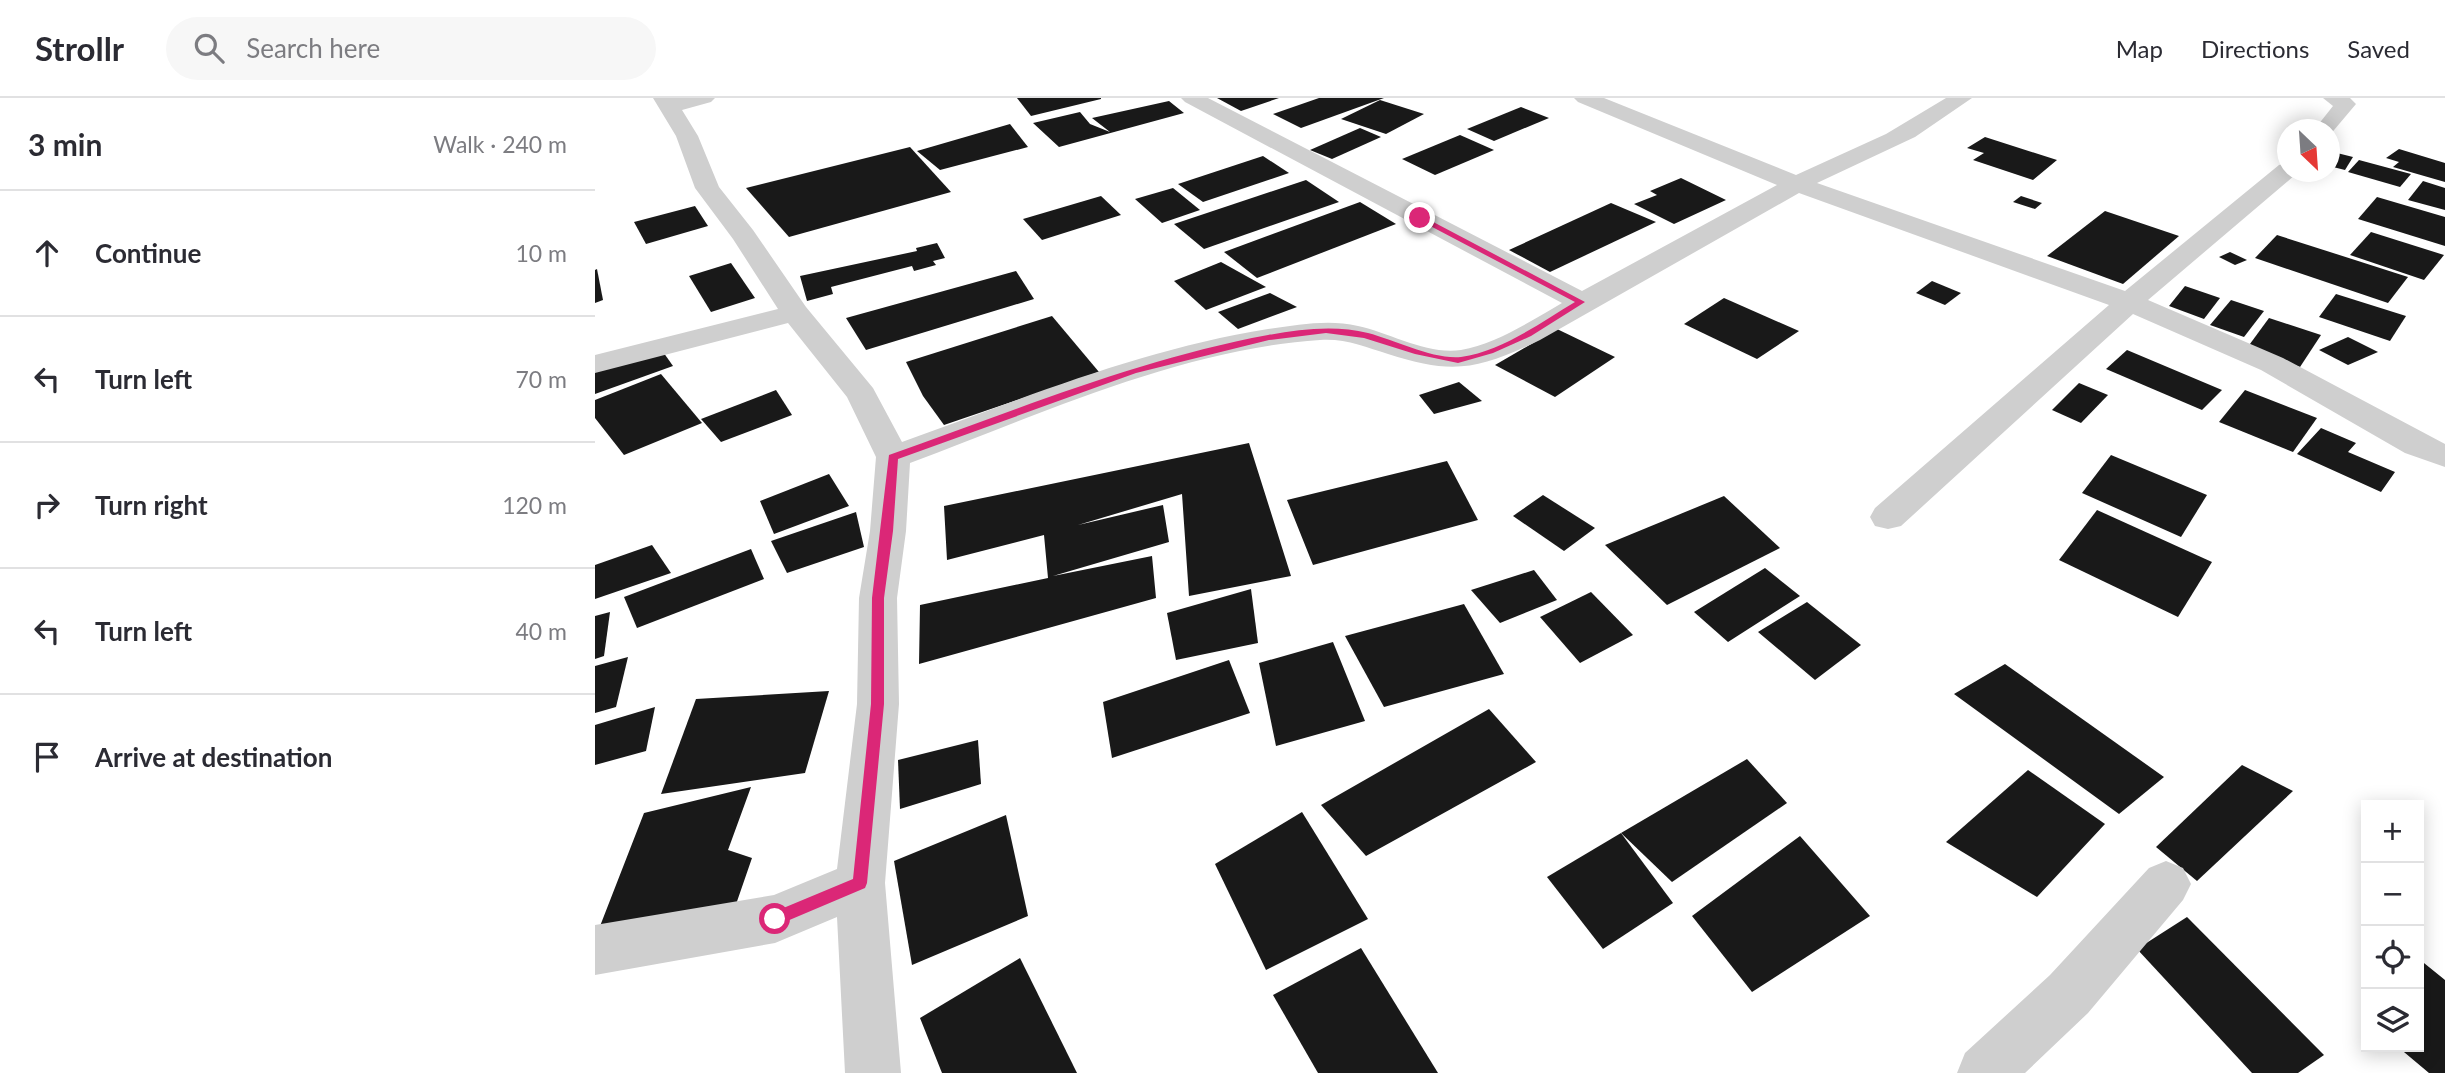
<!DOCTYPE html>
<html lang="en">
<head>
<meta charset="utf-8">
<style>
  :root { --surface:#fff; --page:#f7f7f7; --text:#2b2b33; --muted:#7c7c81; --line:#e1e1e2 }
  body { margin:0; font-family:Lato,sans-serif; background:var(--page); color:var(--text) }
  .controls { position:absolute; right:21px; bottom:21px; display:grid; overflow:hidden; border-radius:0px; box-shadow:0 4px 18px #0003 }
  .controls button { width:63px; height:63px; display:grid; place-items:center; padding:0; border:0; border-bottom:2px solid var(--line); background:var(--surface); color:var(--text); font:35px sans-serif }
  .compass { position:absolute; left:1682px; top:21px; width:63px; height:63px; border-radius:50%; background:var(--surface); box-shadow:0 4px 18px #0003; rotate:155deg }
  .stop { position:absolute; width:21px; height:21px; margin:-16px; border:5px solid #db2777; border-radius:50%; background:#fff }
  .stop.end { background:#db2777; border-color:#fff; box-shadow:0 2px 7px #0008 }
  .list { margin:0; padding:0; list-style:none }
  h2 { display:flex; justify-content:space-between; align-items:center; height:91px; margin:0; padding:0 28px; font-size:30px }
  h2 small { font-size:23px; font-weight:400; color:var(--muted) }
  .list li { display:grid; grid-template-columns:46px 1fr auto; gap:21px; align-items:center; box-sizing:border-box; height:126px; padding:0 28px; border-top:2px solid var(--line) }
  .list b { display:block; font-size:26px; white-space:nowrap }
  .list em { font-size:23px; font-style:normal; color:var(--muted) }
  .icon { flex:none; width:38px; height:38px; fill:none; stroke:currentColor; stroke-width:2; stroke-linecap:round; stroke-linejoin:round }
  .map { position:relative; flex:none; width:1850px; height:975px; overflow:hidden }
  header { display:flex; align-items:center; gap:42px; box-sizing:border-box; height:98px; padding:0 35px; background:var(--surface); border-bottom:2px solid var(--line) }
  header strong { font-size:33px }
  nav { display:flex; gap:38px; margin-inline-start:auto; font-size:24px }
  .search { width:490px; height:63px; background:var(--page); display:flex; align-items:center; gap:18px; box-sizing:border-box; padding:0 24px; border-radius:38px; color:var(--muted); font-size:26px }
  main { display:flex }
  aside { flex:1; background:var(--surface) }
  .map>svg:first-child { display:block }
  .building { fill:#191919 }
  .lines { fill:none; stroke-linecap:round; stroke-linejoin:round }
  .minor { fill:#cfcfcf; fill-rule:evenodd }
  .route { fill:#db2777 }
</style>
</head>
<body>
<header>
<strong>Strollr</strong>
<div class="search"><svg class="icon" aria-label="search" viewBox="0 0 24 24"><circle cx="10" cy="10" r="6"/><path d="M15 15l6 6"/></svg>Search here</div>
<nav><a>Map</a><a>Directions</a><a>Saved</a></nav>
</header>
<main>
<aside>
<h2>3 min<small>Walk · 240 m</small></h2>
<ul class="list">
<li><svg class="icon" aria-label="ahead" viewBox="0 0 24 24"><path d="M12 20V5M6 11l6-6 6 6"/></svg><div><b>Continue</b></div><em>10 m</em></li>
<li><svg class="icon" aria-label="left" viewBox="0 0 24 24"><path d="M17 20v-9H6M10 6l-5 5 5 5"/></svg><div><b>Turn left</b></div><em>70 m</em></li>
<li><svg class="icon" aria-label="right" viewBox="0 0 24 24"><path d="M7 20v-9h11M14 6l5 5-5 5"/></svg><div><b>Turn right</b></div><em>120 m</em></li>
<li><svg class="icon" aria-label="left" viewBox="0 0 24 24"><path d="M17 20v-9H6M10 6l-5 5 5 5"/></svg><div><b>Turn left</b></div><em>40 m</em></li>
<li><svg class="icon" aria-label="arrive" viewBox="0 0 24 24"><path d="M6 21V4h12l-3 4 3 4H6"/></svg><div><b>Arrive at destination</b></div></li>
</ul>
</aside>
<div class="map">
<svg width="1850" height="975" viewBox="0 0 1850 975">
  <rect width="100%" height="100%" fill="#fff"/>
  <g class="building">
    <path d="M 422,0 L 506,0 L 506,1 L 436,18 Z"/>
    <path d="M 622,0 L 684,0 L 646,13 Z"/>
    <path d="M 724,0 L 789,0 L 706,30 L 678,16 Z"/>
    <path d="M 785,2 L 829,16 L 791,36 L 746,21 Z"/>
    <path d="M 574,3 L 589,15 L 464,49 L 438,25 L 485,14 L 495,26 L 515,34 L 497,20 Z"/>
    <path d="M 926,9 L 954,20 L 899,43 L 872,31 Z"/>
    <path d="M 415,26 L 433,49 L 345,72 L 322,53 Z"/>
    <path d="M 765,30 L 786,39 L 737,61 L 715,52 Z"/>
    <path d="M 865,37 L 899,52 L 840,77 L 807,61 Z"/>
    <path d="M 1390,39 L 1462,62 L 1438,82 L 1378,62 L 1389,55 L 1372,50 Z"/>
    <path d="M 315,49 L 356,94 L 194,139 L 151,90 Z"/>
    <path d="M 1804,51 L 1850,65 L 1850,84 L 1798,69 L 1804,64 L 1791,60 Z"/>
    <path d="M 1734,53 L 1758,59 L 1750,72 L 1734,68 Z"/>
    <path d="M 668,58 L 694,75 L 608,104 L 583,86 Z"/>
    <path d="M 1764,62 L 1816,76 L 1805,89 L 1753,74 Z"/>
    <path d="M 1086,80 L 1131,102 L 1079,126 L 1039,106 L 1062,97 L 1055,93 Z"/>
    <path d="M 711,82 L 744,104 L 609,151 L 579,126 Z"/>
    <path d="M 1828,83 L 1850,90 L 1850,112 L 1813,102 Z"/>
    <path d="M 578,90 L 605,112 L 567,125 L 540,101 Z"/>
    <path d="M 506,98 L 526,117 L 447,142 L 428,121 Z"/>
    <path d="M 1426,98 L 1447,105 L 1440,111 L 1418,104 Z"/>
    <path d="M 1782,99 L 1850,119 L 1850,148 L 1763,121 Z"/>
    <path d="M 765,104 L 801,126 L 662,180 L 629,154 Z"/>
    <path d="M 1016,105 L 1061,124 L 955,174 L 914,152 Z"/>
    <path d="M 100,108 L 113,128 L 51,146 L 39,124 Z"/>
    <path d="M 1510,113 L 1584,138 L 1528,186 L 1452,158 Z"/>
    <path d="M 1776,134 L 1849,157 L 1829,182 L 1755,157 Z"/>
    <path d="M 1682,137 L 1813,179 L 1793,205 L 1660,160 Z"/>
    <path d="M 342,145 L 350,160 L 338,163 L 341,167 L 319,173 L 317,168 L 236,189 L 238,196 L 212,203 L 205,178 L 322,153 L 321,150 Z"/>
    <path d="M 1635,154 L 1652,162 L 1640,167 L 1624,159 Z"/>
    <path d="M 626,164 L 671,189 L 611,212 L 579,183 Z"/>
    <path d="M 136,165 L 160,200 L 116,214 L 94,178 Z"/>
    <path d="M 2,171 L 8,202 L 0,205 L 0,172 Z"/>
    <path d="M 421,173 L 439,201 L 271,252 L 251,220 Z"/>
    <path d="M 1337,183 L 1366,195 L 1350,207 L 1321,195 Z"/>
    <path d="M 1590,188 L 1625,200 L 1609,221 L 1574,208 Z"/>
    <path d="M 675,195 L 702,209 L 643,231 L 623,214 Z"/>
    <path d="M 1741,196 L 1811,218 L 1795,243 L 1724,219 Z"/>
    <path d="M 1129,200 L 1204,233 L 1162,261 L 1089,226 Z"/>
    <path d="M 1636,202 L 1669,213 L 1649,239 L 1615,227 Z"/>
    <path d="M 457,218 L 504,274 L 349,327 L 328,298 L 311,264 Z"/>
    <path d="M 1674,220 L 1726,237 L 1705,269 L 1652,250 Z"/>
    <path d="M 962,231 L 1020,259 L 960,299 L 900,267 Z"/>
    <path d="M 1753,239 L 1783,254 L 1753,267 L 1724,252 Z"/>
    <path d="M 66,251 L 78,268 L 0,296 L 0,274 Z"/>
    <path d="M 1532,252 L 1627,292 L 1607,312 L 1511,271 Z"/>
    <path d="M 66,276 L 107,325 L 29,357 L 0,320 L 0,302 Z"/>
    <path d="M 864,284 L 887,303 L 839,316 L 824,297 Z"/>
    <path d="M 1484,285 L 1513,297 L 1486,325 L 1457,312 Z"/>
    <path d="M 181,292 L 197,317 L 126,344 L 106,321 Z"/>
    <path d="M 1650,292 L 1722,320 L 1698,354 L 1624,324 Z"/>
    <path d="M 1726,330 L 1761,345 L 1753,354 L 1800,374 L 1786,394 L 1702,356 Z"/>
    <path d="M 654,345 L 696,478 L 594,498 L 587,396 L 483,427 L 568,407 L 574,444 L 458,478 L 557,458 L 561,500 L 324,566 L 325,507 L 453,480 L 449,437 L 352,462 L 349,408 Z"/>
    <path d="M 1516,357 L 1612,397 L 1586,439 L 1487,395 Z"/>
    <path d="M 852,363 L 883,422 L 718,467 L 692,402 Z"/>
    <path d="M 234,376 L 254,408 L 179,436 L 165,403 Z"/>
    <path d="M 948,397 L 1000,430 L 969,453 L 918,418 Z"/>
    <path d="M 1129,398 L 1185,450 L 1072,507 L 1010,447 Z"/>
    <path d="M 1502,412 L 1617,464 L 1583,519 L 1464,462 Z"/>
    <path d="M 261,414 L 269,449 L 192,475 L 176,443 Z"/>
    <path d="M 57,447 L 76,475 L 0,501 L 0,467 Z"/>
    <path d="M 156,451 L 169,481 L 42,530 L 29,499 Z"/>
    <path d="M 1170,470 L 1205,498 L 1133,544 L 1099,514 Z"/>
    <path d="M 939,472 L 962,502 L 905,525 L 876,492 Z"/>
    <path d="M 656,491 L 663,545 L 581,562 L 572,515 Z"/>
    <path d="M 996,494 L 1038,537 L 985,565 L 945,519 Z"/>
    <path d="M 1212,504 L 1266,547 L 1220,582 L 1163,534 Z"/>
    <path d="M 869,506 L 909,576 L 789,609 L 750,538 Z"/>
    <path d="M 15,514 L 9,558 L 0,561 L 0,518 Z"/>
    <path d="M 738,544 L 770,623 L 681,648 L 664,565 Z"/>
    <path d="M 33,559 L 21,609 L 0,615 L 0,568 Z"/>
    <path d="M 634,562 L 655,615 L 517,660 L 508,604 Z"/>
    <path d="M 1410,566 L 1569,679 L 1524,716 L 1359,596 Z"/>
    <path d="M 234,593 L 210,675 L 66,696 L 101,601 Z"/>
    <path d="M 60,609 L 51,653 L 0,667 L 0,627 Z"/>
    <path d="M 894,611 L 941,664 L 771,758 L 726,707 Z"/>
    <path d="M 383,642 L 386,686 L 305,711 L 303,662 Z"/>
    <path d="M 1152,661 L 1192,705 L 1077,784 L 1026,735 Z"/>
    <path d="M 1647,667 L 1698,693 L 1602,783 L 1561,749 Z"/>
    <path d="M 1433,672 L 1510,726 L 1442,799 L 1351,744 Z"/>
    <path d="M 156,689 L 133,752 L 157,760 L 138,815 L 0,841 L 49,715 Z"/>
    <path d="M 707,714 L 773,821 L 671,872 L 620,766 Z"/>
    <path d="M 411,717 L 433,818 L 317,867 L 299,763 Z"/>
    <path d="M 1026,735 L 1078,805 L 1008,851 L 952,779 Z"/>
    <path d="M 1205,738 L 1275,818 L 1157,894 L 1097,818 Z"/>
    <path d="M 1592,819 L 1729,957 L 1703,975 L 1657,975 L 1542,851 Z"/>
    <path d="M 766,850 L 843,975 L 723,975 L 678,897 Z"/>
    <path d="M 425,860 L 482,975 L 347,975 L 325,920 Z"/>
    <path d="M 1824,861 L 1850,882 L 1850,975 L 1834,975 L 1803,949 L 1824,949 Z"/>
  </g>
  <g class="lines">
    <g class="minor">
      <path d="M 58,0 L 120,0 L 116,4 L 87,12 L 103,38 L 124,89 L 158,132 L 211,209 L 278,290 L 307,344 C 426,301 547,251 673,231 C 703,227 733,221 763,228 C 795,235 832,257 866,252 C 901,246 936,223 967,205 L 590,4 L 586,0 L 613,0 L 987,193 L 1182,87 L 983,4 L 979,0 L 1009,0 L 1201,77 L 1291,36 L 1351,0 L 1377,0 L 1320,39 L 1222,85 L 1530,193 L 1684,67 L 1692,65 L 1692,74 L 1703,74 L 1700,77 L 1553,202 L 1688,260 L 1850,346 L 1850,369 L 1810,355 L 1666,272 L 1538,216 L 1306,428 L 1293,431 L 1280,428 L 1275,419 L 1280,410 L 1514,207 L 1204,95 L 945,242 C 883,272 858,277 793,256 C 771,249 749,240 725,242 C 586,251 444,317 315,365 L 311,433 L 302,500 L 304,606 L 290,785 L 306,975 L 250,975 L 242,819 L 180,845 L 0,877 L 0,827 L 179,797 L 242,771 L 262,606 L 264,500 L 275,433 L 281,359 L 252,299 L 193,225 L 0,275 L 0,257 L 183,211 L 138,141 L 100,90 L 81,38 Z"/>
      <path d="M 1728,0 L 1755,0 L 1761,6 L 1734,38 L 1734,32 L 1719,32 L 1738,8 Z"/>
      <path d="M 1571,763 L 1588,770 L 1596,786 L 1588,802 L 1493,915 L 1430,975 L 1362,975 L 1370,955 L 1455,877 L 1554,770 Z"/>
    </g>
  </g>
  <path class="route" d="M 825,117 L 990,204 L 936,238 L 898,255 L 863,265 L 820,256 L 769,240 L 731,235 L 674,242 L 541,275 L 303,361 L 298,433 L 289,500 L 289,606 L 272,785 L 270,790 L 185,826 L 174,826 L 174,816 L 258,781 L 276,606 L 277,500 L 294,357 C 419,313 543,261 673,237 C 706,231 741,227 773,235 C 800,242 839,262 866,259 C 907,253 945,225 980,204 L 822,121 Z"/>
</svg>
<div class="controls">
<button>+</button>
<button>−</button>
<button><svg class="icon" aria-label="locate" viewBox="0 0 24 24"><circle cx="12" cy="12" r="6"/><path d="M12 2v4M12 18v4M2 12h4M18 12h4"/></svg></button>
<button><svg class="icon" aria-label="layers" viewBox="0 0 24 24"><path d="M12 4l9 5-9 5-9-5zM3 14l9 5 9-5"/></svg></button>
</div>
<svg class="compass" viewBox="-18 -18 36 36"><path d="M0-13l5 13h-10z" fill="#e53935"/><path d="M0 13l5-13h-10z" fill="#7c7c81"/></svg>
<div class="stop" style="left:180px;top:821px"></div>
<div class="stop end" style="left:825px;top:120px"></div>
</div>
</main>
</body>
</html>
